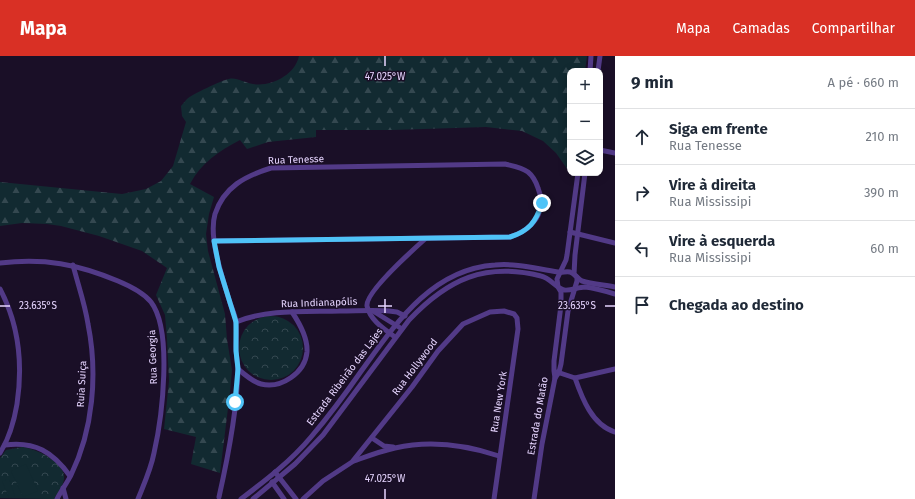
<!DOCTYPE html>
<html lang="pt">
<head>
<meta charset="utf-8">
<style>
  :root { --surface:#fff; --page:#f2f2f3; --text:#1f2937; --muted:#747a83; --line:#e0e1e3; --accent:#d93025 }
  body { margin:0; font-family:"Fira Sans",sans-serif; background:var(--page); color:var(--text) }
  .controls { position:absolute; right:12px; top:12px; display:grid; overflow:hidden; border-radius:8px; box-shadow:0 2px 10px #0003 }
  .controls button { width:36px; height:36px; display:grid; place-items:center; padding:0; border:0; border-bottom:1px solid var(--line); background:var(--surface); color:var(--text); font:20px sans-serif }
  .stop { position:absolute; width:12px; height:12px; margin:-9px; border:3px solid #4fc3f7; border-radius:50%; background:#fff }
  .stop.end { background:#4fc3f7; border-color:#fff; box-shadow:0 1px 4px #0008 }
  .list { margin:0; padding:0; list-style:none }
  h2 { display:flex; justify-content:space-between; align-items:center; height:52px; margin:0; padding:0 16px; font-size:17px }
  h2 small { font-size:13px; font-weight:400; color:var(--muted) }
  .list li { display:grid; grid-template-columns:26px 1fr auto; gap:12px; align-items:center; box-sizing:border-box; height:56px; padding:0 16px; border-top:1px solid var(--line) }
  .list b { display:block; font-size:15px; white-space:nowrap }
  .list p { margin:0; font-size:13px; white-space:nowrap; color:var(--muted) }
  .list em { font-size:13px; font-style:normal; color:var(--muted) }
  .icon { flex:none; width:22px; height:22px; fill:none; stroke:currentColor; stroke-width:2; stroke-linecap:round; stroke-linejoin:round }
  .map { position:relative; flex:none; width:615px; height:443px; overflow:hidden }
  header { display:flex; align-items:center; gap:24px; box-sizing:border-box; height:56px; padding:0 20px; background:var(--accent); color:#fff }
  header strong { font-size:19px }
  nav { display:flex; gap:22px; margin-inline-start:auto; font-size:14px }
  main { display:flex }
  aside { flex:1; background:var(--surface) }
  .map>svg:first-child { display:block }
  .forest { fill:url(#forest-firs) }
  .park { fill:url(#park-crowns) }
  .pitch { fill:#122a31 }
  .lines { fill:none; stroke-linecap:round; stroke-linejoin:round }
  .minor { stroke:#523a87; stroke-width:5 }
  .route { stroke:#4fc3f7; stroke-width:5 }
  .ticks { fill:none; stroke:#e6d5ff; stroke-width:1.5 }
  .labels { text-anchor:middle; dominant-baseline:central; stroke-width:3; stroke-linejoin:round; paint-order:stroke }
  .street-label { font-size:10px; fill:#e6d5ff; stroke:#1a0f27 }
  .ticks-label { font-size:10px; text-anchor:middle; fill:#e6d5ff; stroke:#1a0f27; stroke-width:3; stroke-linejoin:round; paint-order:stroke }
</style>
</head>
<body>
<header>
<strong>Mapa</strong>
<nav><a>Mapa</a><a>Camadas</a><a>Compartilhar</a></nav>
</header>
<main>
<div class="map">
<svg width="615" height="443" viewBox="0 0 615 443">
  <defs>
    <pattern id="forest-firs" width="22" height="20" patternUnits="userSpaceOnUse"><rect width="22" height="20" fill="#122a31"/><path d="M5 1l3.5 6h-7zM16 11l3.5 6h-7z" fill="#344850"/></pattern>
    <pattern id="park-crowns" width="20" height="18" patternUnits="userSpaceOnUse"><rect width="20" height="18" fill="#122a31"/><path d="M2 6a3 3 0 1 1 6 0M12 15a3 3 0 1 1 6 0" fill="none" stroke="#344850"/></pattern>
  </defs>
  <rect width="100%" height="100%" fill="#1a0f27"/>
  <path class="forest" d="M 299,0 L 587,0 L 585,15 L 570,15 L 570,117 L 556,97 L 543,85 L 522,75 L 486,71 L 392,74 L 316,74 L 316,81 L 268,86 L 247,93 L 240,84 C 219,95 201,107 190,128 L 214,141 L 209,158 L 206,178 L 208,195 L 225,258 L 227,283 L 232,314 L 230,336 L 220,417 L 191,408 L 196,381 L 164,373 L 169,325 L 167,283 L 165,259 L 156,239 L 167,212 L 142,195 L 99,180 L 61,170 L 47,168 L 22,167 L 0,170 L 0,126 L 122,138 L 146,133 L 161,125 L 173,110 L 186,66 L 182,60 L 181,50 C 183,48 185,45 187,43 C 191,39 222,24 229,23 C 236,21 245,27 253,28 C 271,31 295,19 299,0 Z"/>
  <g class="park">
    <circle cx="271" cy="292" r="32"/>
    <path d="M 22,391 C 35,392 67,407 64,423 C 63,430 58,437 54,443 L 0,442 L 0,402 L 6,394 Z"/>
  </g>
  <g class="pitch">
    <path d="M 26,408 L 38,435 L 23,441 L 11,415 Z"/>
    <path d="M 9,423 L 15,440 L 9,442 L 2,425 Z"/>
  </g>
  <g class="lines">
    <g class="minor">
      <path d="M 590,15 L 591,0"/>
      <path d="M 598,15 L 600,0"/>
      <path d="M 600,94 L 615,97"/>
      <path d="M 570,176 L 615,187"/>
      <path d="M 214,185 L 510,181 C 532,174 548,156 538,132 C 536,126 533,120 528,116 C 521,111 513,110 505,108 L 271,112 C 245,120 224,131 215,158 C 208,182 223,223 230,247 C 232,253 236,260 236,267 C 237,274 236,283 236,291 C 236,299 238,307 238,315 C 237,356 228,401 219,441"/>
      <path d="M 0,207 C 45,202 77,208 118,225 C 130,230 143,236 151,246 C 173,275 162,362 154,397 C 151,413 144,428 138,443"/>
      <path d="M 0,233 C 19,269 23,308 17,348 C 14,366 10,381 0,397"/>
      <path d="M 373,255 L 402,273"/>
      <path d="M 236,266 C 266,253 308,256 340,255 C 356,255 373,254 389,255 L 397,256 L 405,260"/>
      <path d="M 395,281 C 384,273 370,264 367,250 C 365,236 414,193 425,183"/>
      <path d="M 238,313 C 245,319 253,326 261,328 C 281,333 305,317 307,296 C 308,282 300,268 292,256"/>
      <path d="M 615,313 L 575,322 C 582,342 592,369 615,376"/>
      <path d="M 557,316 L 575,322"/>
      <path d="M 555,322 L 559,316 L 561,308 L 568,255 L 577,225 L 577,221 L 574,218 L 575,199 L 585,117"/>
      <path d="M 372,382 L 384,390 L 393,391"/>
      <path d="M 5,389 C 35,385 53,396 70,420"/>
      <path d="M 354,405 C 368,400 381,395 395,392 C 430,384 466,389 499,400"/>
      <path d="M 275,416 L 296,443"/>
      <path d="M 272,426 L 284,443"/>
      <path d="M 63,432 L 66,443"/>
      <path d="M 57,443 C 61,435 67,427 71,419 C 93,374 98,318 88,268 C 85,248 78,229 73,209"/>
      <path d="M 241,443 C 266,424 291,405 311,381 C 329,360 346,337 362,314 C 396,267 432,213 495,209 C 517,207 537,213 558,216 C 562,217 566,215 570,216 C 575,218 578,223 582,225 C 592,228 605,229 615,231"/>
      <path d="M 253,443 L 295,408 L 323,379 L 409,264 C 448,223 485,206 541,220 C 550,222 555,231 564,234 C 571,235 578,231 585,231 C 595,232 605,235 615,238"/>
      <path d="M 303,443 L 323,425 L 352,406 L 412,331 L 438,295 L 463,268 L 490,256 L 504,255 L 514,258 L 517,262 L 518,273 L 494,443"/>
      <path d="M 534,443 L 542,388 L 555,322 L 554,315 L 554,305 L 561,249 L 561,236 L 558,231 L 557,223 L 566,204 L 567,199 L 578,117"/>
    </g>
  </g>
  <g class="lines">
    <path class="route" d="M 235,346 L 238,313 L 236,295 L 236,266 L 219,211 L 214,185 L 510,181 C 529,175 536,166 542,147"/>
  </g>
  <path class="ticks" d="M 385,0 L 385,10M 385,243 L 385,257M 0,250 L 10,250M 378,250 L 392,250M 605,250 L 615,250M 385,433 L 385,443"/>
  <g class="labels">
    <g class="street-label">
      <text transform="translate(296 104) rotate(-2)">Rua Tenesse</text>
      <text transform="translate(319 247) rotate(-2)">Rua Indianapólis</text>
      <text transform="translate(153 301) rotate(-92)">Rua Georgia</text>
      <text transform="translate(415 311) rotate(-53)">Rua Hollywood</text>
      <text transform="translate(345 321) rotate(-53)">Estrada Ribeirão das Lajes</text>
      <text transform="translate(82 328) rotate(-87)">Ruia Suiça</text>
      <text transform="translate(499 346) rotate(-81)">Rua New York</text>
      <text transform="translate(538 360) rotate(-80)">Estrada do Matão</text>
    </g>
  </g>
  <g class="ticks-label">
    <text x="385" y="24">47.025°W</text>
    <text x="38" y="253">23.635°S</text>
    <text x="577" y="253">23.635°S</text>
    <text x="385" y="426">47.025°W</text>
  </g>
</svg>
<div class="controls">
<button>+</button>
<button>−</button>
<button><svg class="icon" aria-label="layers" viewBox="0 0 24 24"><path d="M12 4l9 5-9 5-9-5zM3 14l9 5 9-5"/></svg></button>
</div>
<div class="stop" style="left:235px;top:346px"></div>
<div class="stop end" style="left:542px;top:147px"></div>
</div>
<aside>
<h2>9 min<small>A pé · 660 m</small></h2>
<ul class="list">
<li><svg class="icon" aria-label="ahead" viewBox="0 0 24 24"><path d="M12 20V5M6 11l6-6 6 6"/></svg><div><b>Siga em frente</b><p>Rua Tenesse</p></div><em>210 m</em></li>
<li><svg class="icon" aria-label="right" viewBox="0 0 24 24"><path d="M7 20v-9h11M14 6l5 5-5 5"/></svg><div><b>Vire à direita</b><p>Rua Mississipi</p></div><em>390 m</em></li>
<li><svg class="icon" aria-label="left" viewBox="0 0 24 24"><path d="M17 20v-9H6M10 6l-5 5 5 5"/></svg><div><b>Vire à esquerda</b><p>Rua Mississipi</p></div><em>60 m</em></li>
<li><svg class="icon" aria-label="arrive" viewBox="0 0 24 24"><path d="M6 21V4h12l-3 4 3 4H6"/></svg><div><b>Chegada ao destino</b></div></li>
</ul>
</aside>
</main>
</body>
</html>
